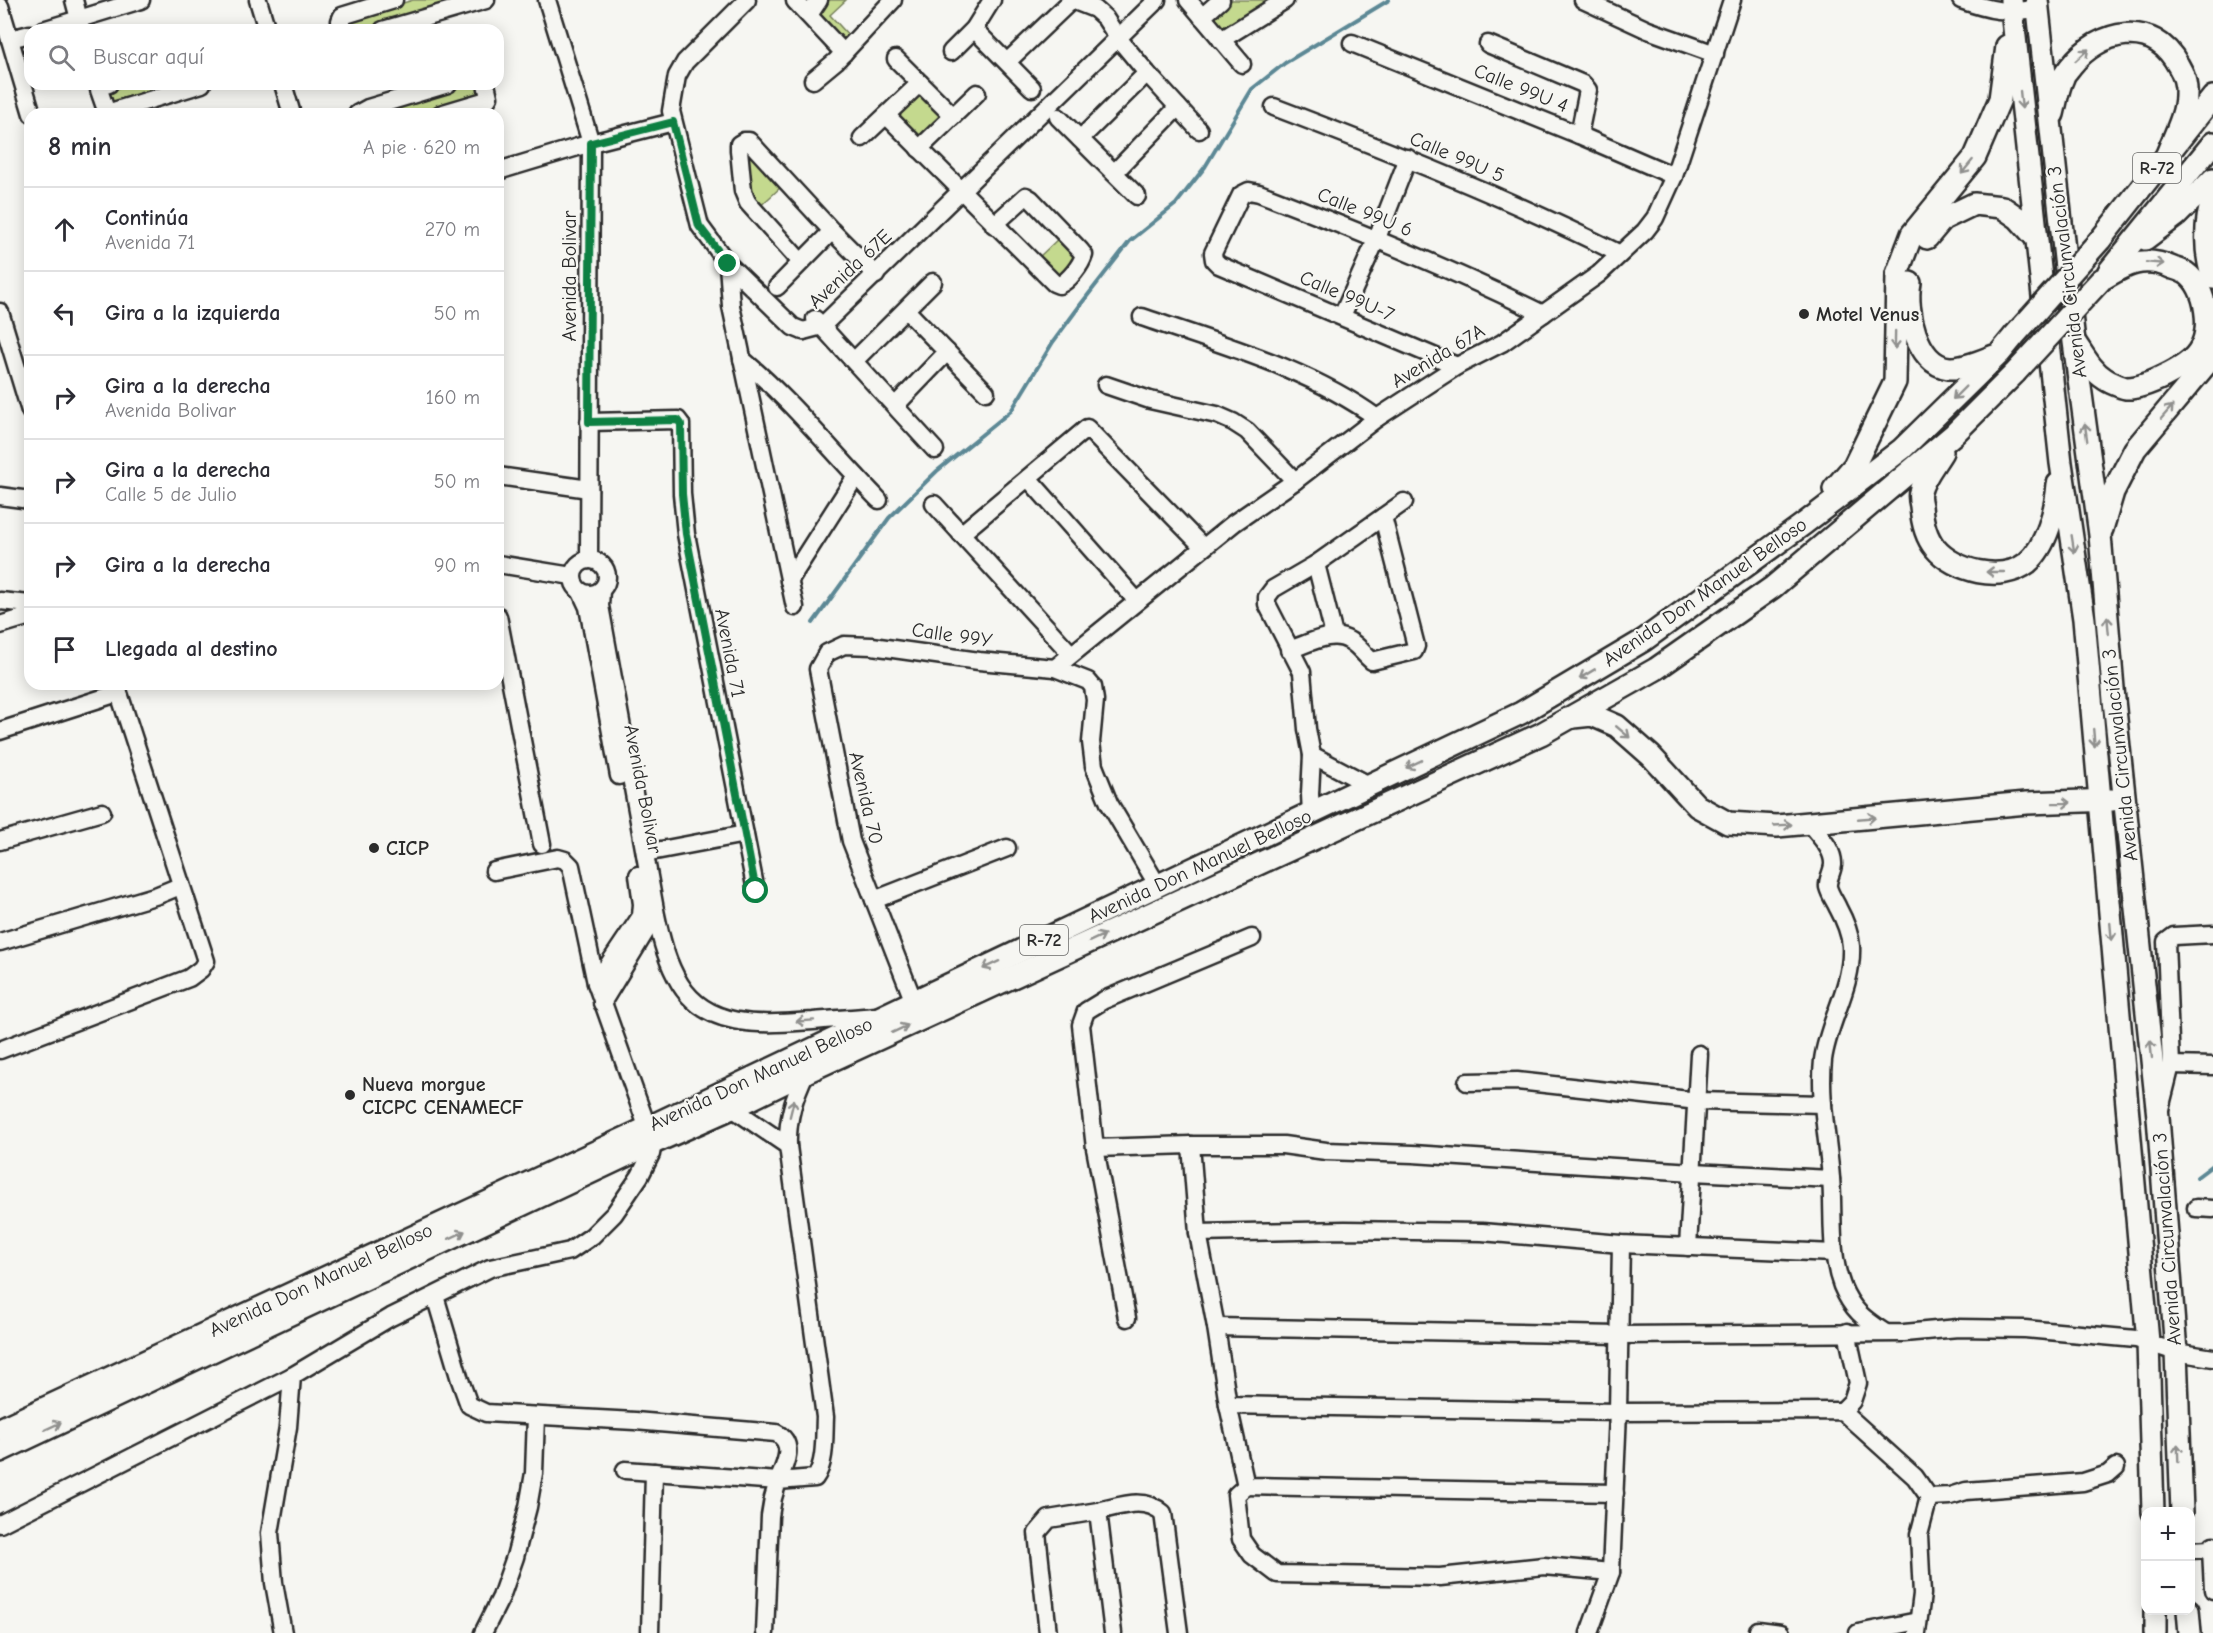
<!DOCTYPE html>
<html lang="es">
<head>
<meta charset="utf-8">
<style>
  :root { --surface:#fff; --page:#f2f2f3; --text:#2b2b33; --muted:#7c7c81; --line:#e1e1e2 }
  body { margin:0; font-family:"Comic Neue",sans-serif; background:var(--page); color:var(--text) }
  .controls { position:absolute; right:18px; bottom:18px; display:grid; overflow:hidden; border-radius:12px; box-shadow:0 3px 15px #0003 }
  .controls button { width:54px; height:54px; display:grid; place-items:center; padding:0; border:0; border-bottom:2px solid var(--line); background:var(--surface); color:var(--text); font:30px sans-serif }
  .stop { position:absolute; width:18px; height:18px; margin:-14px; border:4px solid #0b8043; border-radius:50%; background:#fff }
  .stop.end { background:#0b8043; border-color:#fff; box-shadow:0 2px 6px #0008 }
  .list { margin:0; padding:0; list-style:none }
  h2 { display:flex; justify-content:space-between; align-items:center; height:78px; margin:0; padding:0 24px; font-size:26px }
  h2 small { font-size:20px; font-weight:400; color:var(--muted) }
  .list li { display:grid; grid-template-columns:39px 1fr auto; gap:18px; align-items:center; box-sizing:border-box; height:84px; padding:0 24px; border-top:2px solid var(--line) }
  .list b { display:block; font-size:22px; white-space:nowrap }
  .list p { margin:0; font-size:20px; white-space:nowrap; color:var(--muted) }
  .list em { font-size:20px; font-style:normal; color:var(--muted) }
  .icon { flex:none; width:33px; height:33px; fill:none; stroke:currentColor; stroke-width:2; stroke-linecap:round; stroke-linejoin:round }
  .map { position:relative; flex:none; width:2213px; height:1633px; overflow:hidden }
  .search { position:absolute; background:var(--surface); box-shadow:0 3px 15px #0003; left:24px; top:24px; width:480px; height:66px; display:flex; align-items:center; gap:15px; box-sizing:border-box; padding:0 21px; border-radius:18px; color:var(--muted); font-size:22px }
  .panel { position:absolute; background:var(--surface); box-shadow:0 3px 15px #0003; left:24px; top:108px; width:480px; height:582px; border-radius:18px }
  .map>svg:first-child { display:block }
  .green { fill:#c4d98e; stroke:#78825c; stroke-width:1.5 }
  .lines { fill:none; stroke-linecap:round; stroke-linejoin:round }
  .stream { stroke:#5c8895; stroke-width:4 }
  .minor-casing { stroke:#2b2b2b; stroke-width:21 }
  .major-casing { stroke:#2b2b2b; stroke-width:26 }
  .minor { stroke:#f6f6f2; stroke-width:16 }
  .major { stroke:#f6f6f2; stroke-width:21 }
  .major-bridge-casing { stroke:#2b2b2b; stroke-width:26; stroke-linecap:butt }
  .major-bridge { stroke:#f6f6f2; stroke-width:21 }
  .oneway { stroke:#90908e }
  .route { stroke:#0b8043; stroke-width:8 }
  .poi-dot { fill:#2b2b2b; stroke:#f6f6f2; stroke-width:2 }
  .labels { text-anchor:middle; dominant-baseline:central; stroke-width:4.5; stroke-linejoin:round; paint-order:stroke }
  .shield { fill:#f6f6f2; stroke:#686867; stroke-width:1.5 }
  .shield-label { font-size:18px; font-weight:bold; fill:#2b2b2b }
  .street-label { font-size:20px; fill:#2b2b2b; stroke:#f6f6f2 }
  .poi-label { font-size:20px; font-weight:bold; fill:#2b2b2b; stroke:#f6f6f2; text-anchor:start }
</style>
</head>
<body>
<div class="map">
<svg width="2213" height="1633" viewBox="0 0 2213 1633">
  <rect width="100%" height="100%" fill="#f6f6f2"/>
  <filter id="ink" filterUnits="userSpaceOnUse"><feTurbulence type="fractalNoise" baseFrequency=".0167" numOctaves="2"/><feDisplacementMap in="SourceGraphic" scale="12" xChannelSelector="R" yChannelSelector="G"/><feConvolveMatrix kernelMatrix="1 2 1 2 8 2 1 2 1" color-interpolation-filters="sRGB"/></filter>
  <g filter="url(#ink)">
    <g class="green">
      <path d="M 413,0 L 454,0 L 455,4 L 366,30 L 348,30 L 345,21 Z"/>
      <path d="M 824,0 L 846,0 L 830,15 L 850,37 L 843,42 L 817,13 Z"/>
      <path d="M 1229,0 L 1274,0 L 1222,32 L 1210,17 Z"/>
      <path d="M 124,84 L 189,84 L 111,107 L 105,90 Z"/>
      <path d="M 459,84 L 479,84 L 482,98 L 426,114 L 361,114 Z"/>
      <path d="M 920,90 L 944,116 L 919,140 L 894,115 Z"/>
      <path d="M 750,154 L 781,187 L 757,209 L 747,193 L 745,158 Z"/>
      <path d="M 1060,237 L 1081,255 L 1061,280 L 1037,259 Z"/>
    </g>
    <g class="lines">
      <g class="stream">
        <path d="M 813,623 L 889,518 L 937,471 L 1011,411 L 1053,342 L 1081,304 L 1130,241 L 1176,204 L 1205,167 L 1252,89 L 1285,63 L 1389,0"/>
        <path d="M 2197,1177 L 2213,1165"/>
      </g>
      <defs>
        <g id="minor">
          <path d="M 74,0 L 79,19"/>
          <path d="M 258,0 L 267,30"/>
          <path d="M 547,0 L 591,143 L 589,560"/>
          <path d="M 747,0 L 685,62 L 677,76 L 671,111 L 700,226 L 728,264 L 793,327 L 803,331"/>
          <path d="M 1188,0 L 1242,64"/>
          <path d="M 1583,0 L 1648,30 L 1715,54"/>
          <path d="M 1961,0 C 1992,11 2005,13 2037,9"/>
          <path d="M 795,1 L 844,53"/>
          <path d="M 0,6 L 32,114"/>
          <path d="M 809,15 L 819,0"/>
          <path d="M 1202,17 L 1221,0"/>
          <path d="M 974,29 L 1032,88"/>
          <path d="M 43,30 L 141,0"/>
          <path d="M 343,30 L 340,21 L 342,16 L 394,0"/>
          <path d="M 383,30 L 486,0"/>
          <path d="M 10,39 L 30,34"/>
          <path d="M 1221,40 L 1285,0"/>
          <path d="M 1352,43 L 1579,135 L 1674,176"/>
          <path d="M 1488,44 L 1583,84 L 1588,90 L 1579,135"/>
          <path d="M 951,52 L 974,29 L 992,0"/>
          <path d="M 896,59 L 953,116"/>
          <path d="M 1007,62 L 1072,0 L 1095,9 L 1105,18 L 1118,38 L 1147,73 L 1199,130"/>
          <path d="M 813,80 L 836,61 L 893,0"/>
          <path d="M 109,84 L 100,87 L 99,90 L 107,113 L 202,84"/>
          <path d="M 283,84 L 292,114"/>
          <path d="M 1274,107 C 1392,152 1508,198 1620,254"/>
          <path d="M 357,114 L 368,108 L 448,84"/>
          <path d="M 440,114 L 487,100 L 489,97 L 486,84"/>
          <path d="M 887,116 L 1054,283 L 1059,285 C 1069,281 1081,265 1084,255 L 1080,250 L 1031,199 L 1026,196 L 994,225"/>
          <path d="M 1058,117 L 1137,196"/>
          <path d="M 862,138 L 920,83"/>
          <path d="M 1080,139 L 1147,73"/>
          <path d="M 919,149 L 977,93"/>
          <path d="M 498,171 L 591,143 L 673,122"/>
          <path d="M 1114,173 L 1178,107"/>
          <path d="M 801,262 L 748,203 L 743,191 L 739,150 L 739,144 L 744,141 L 749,141 L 832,231 L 876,275"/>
          <path d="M 728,264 L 731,306 L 795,607"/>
          <path d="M 777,287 L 832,231"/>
          <path d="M 906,310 L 986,392"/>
          <path d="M 0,312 L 30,411"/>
          <path d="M 1342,316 L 1377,238 L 1408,158"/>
          <path d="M 1142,317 C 1222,345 1308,368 1377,418"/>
          <path d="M 815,319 L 935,450"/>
          <path d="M 803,331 L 822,326 L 1157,0"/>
          <path d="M 742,359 C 793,402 833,453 879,500"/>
          <path d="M 854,361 L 933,282"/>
          <path d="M 1457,366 L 1219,265 L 1214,260 L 1213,253 L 1241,195 L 1249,191 L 1259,193 C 1356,230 1450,268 1543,314"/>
          <path d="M 1106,385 L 1150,400 L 1217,415 L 1233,422 L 1247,431 L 1295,481"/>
          <path d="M 896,405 L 947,352"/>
          <path d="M 589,422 L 678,420 L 681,424 L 682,494 L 686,534 L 756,891"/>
          <path d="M 498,476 L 589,489"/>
          <path d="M 1028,478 L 1137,601"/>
          <path d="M 0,496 L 30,500"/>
          <path d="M 934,504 L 1071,654"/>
          <path d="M 961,534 L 1087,428 L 1203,547"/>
          <circle cx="590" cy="577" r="17"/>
          <path d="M 498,564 L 572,576"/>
          <path d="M 1316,564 L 1334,635"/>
          <path d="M 789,581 L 856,476"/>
          <path d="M 601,590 L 600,606 L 656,915 C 661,939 667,963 680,984 C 709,1031 766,1024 813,1021 C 834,1019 856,1018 877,1016"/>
          <path d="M 581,592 L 588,607 L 619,776"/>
          <path d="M 0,601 L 30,604"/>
          <path d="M 498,616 L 542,844"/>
          <path d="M 0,625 L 30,616"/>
          <path d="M 1289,650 C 1308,644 1332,629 1350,641 C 1359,646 1364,655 1372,661 L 1414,651 L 1416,646 L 1383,517"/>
          <path d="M 1055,668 L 1234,523 L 1295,481 L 1377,418 L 1457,366 L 1502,343 L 1599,274 L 1645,231 L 1655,218 L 1674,176 L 1732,0"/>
          <path d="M 0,731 L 118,693"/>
          <path d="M 1312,755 L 1369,785"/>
          <path d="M 1311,814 L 1310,794 L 1312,755 L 1307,729 L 1302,672 L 1267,604 L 1267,597 L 1273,589 L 1316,564 L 1404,502"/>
          <path d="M 1809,823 C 1818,835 1834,849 1833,865 C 1832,873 1827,880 1828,887 C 1830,895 1835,901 1838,908 C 1844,919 1850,933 1851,946 C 1853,987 1828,1021 1823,1060 C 1819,1099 1828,1139 1831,1178 C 1834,1214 1829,1252 1842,1286 C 1852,1310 1863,1318 1884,1332"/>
          <path d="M 0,841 L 102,812"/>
          <path d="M 645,853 L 745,834"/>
          <path d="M 874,900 L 1007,848"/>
          <path d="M 0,942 L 158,895 L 180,886"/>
          <path d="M 596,983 L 641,916 L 642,904 L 638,875"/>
          <path d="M 914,1002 L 851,841 L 818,669 L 827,653 L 844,645 L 872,646 L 979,661 L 1055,668 L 1088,681 L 1093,687 L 1095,700 L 1091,742 L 1094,766 L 1109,803 L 1158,886"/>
          <path d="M 602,1003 L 655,916"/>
          <path d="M 0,1050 L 189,978 L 201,969 L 206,961 L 116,684"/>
          <path d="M 2171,1065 L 2213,1066"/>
          <path d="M 1467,1082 L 1517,1081 L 1698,1101 L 1823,1104"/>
          <path d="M 732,1108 L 788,1146"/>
          <path d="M 2160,1109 L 2171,1065 L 2166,942 L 2174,936 L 2213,934"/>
          <path d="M 1191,1145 L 1198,1233 L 1216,1327 L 1228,1405 L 1246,1486 L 1615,1493"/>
          <path d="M 1095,1148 L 1191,1145 L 1283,1145 L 1326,1151 L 1413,1154 L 1693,1172 L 1831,1179"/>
          <path d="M 2196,1208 L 2213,1209"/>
          <path d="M 1198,1233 L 1345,1230 L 1482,1232 L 1621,1244 L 1834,1253"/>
          <path d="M 1688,1247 L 1699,1054"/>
          <path d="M 435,1296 L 460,1380 L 469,1405 L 486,1413 L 635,1421 L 776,1433 C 796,1443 785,1465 778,1481 L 625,1470"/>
          <path d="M 1127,1318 L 1095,1148 L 1081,1025 L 1086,1011 L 1104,1000 L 1252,938"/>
          <path d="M 1216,1327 L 1619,1335 L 1904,1333 L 1958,1328 L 2025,1329 L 2136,1339 L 2176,1352 L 2213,1358"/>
          <path d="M 1228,1405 L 1618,1412 L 1842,1411 L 1915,1477 L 1929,1497"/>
          <path d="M 1842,1411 L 1852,1401 L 1858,1383 L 1847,1332"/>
          <path d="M 1246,1486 L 1236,1495 L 1241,1539 L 1252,1555 L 1277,1574 L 1440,1577 L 1544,1566 L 1611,1572"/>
          <path d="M 1929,1497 L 1950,1496 L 1966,1491 L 2083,1482 L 2108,1474 L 2116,1467"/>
          <path d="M 0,1524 L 292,1376 L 391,1317 L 490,1268 L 570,1251 L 592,1236 L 614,1214 L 640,1176 L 651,1154 L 653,1143 L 596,983 L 571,866 L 565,860 L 558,858 L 494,871"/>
          <path d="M 2213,1545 L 2211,1549 L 2213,1590"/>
          <path d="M 2190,1550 L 2211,1549"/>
          <path d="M 1758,1630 L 1781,1633"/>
          <path d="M 283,1633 L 274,1583 L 270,1533 L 288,1427 L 292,1376"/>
          <path d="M 483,1633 L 501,1597 L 515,1557 L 528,1507 L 534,1473 L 536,1416"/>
          <path d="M 650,1633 L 654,1472"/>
          <path d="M 765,1633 L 770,1516 L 773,1498 L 778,1481 L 815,1478 C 826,1463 824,1436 825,1417 L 788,1146 C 787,1119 794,1097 806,1072"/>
          <path d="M 1048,1633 L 1037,1533 L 1049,1519 L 1098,1511"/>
          <path d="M 1113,1633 L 1098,1511 C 1121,1506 1144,1496 1163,1513 L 1179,1633"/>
          <path d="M 1589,1633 L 1611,1572 L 1618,1412 L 1621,1244"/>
          <path d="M 1858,1633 L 1918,1621"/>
          <path d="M 1917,1633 L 1922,1594 L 1919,1535 L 1929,1497"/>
        </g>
        <g id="major">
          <path d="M 2011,0 L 2061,463 L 2084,619 L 2148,1342 L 2153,1512"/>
          <path d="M 2037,0 L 2074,342 L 2100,535 L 2114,700 L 2158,1117 L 2176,1352 L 2182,1512"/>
          <path d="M 2053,114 C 2056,102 2058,88 2063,78 C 2064,74 2068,70 2071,66 C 2099,30 2153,18 2178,65 C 2183,73 2187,85 2186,95 C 2186,116 2173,138 2166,157"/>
          <path d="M 2213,199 C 2204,222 2205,255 2213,278"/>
          <path d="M 1927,238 L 1943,219 L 1974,204 L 2002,207 L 2018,218 L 2036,238"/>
          <path d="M 2145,239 L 2177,215 L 2213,179"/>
          <path d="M 2100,240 L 2213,97"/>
          <path d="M 2109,271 L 2213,143"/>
          <path d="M 1910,283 C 1905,309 1916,364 1949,368 C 1964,369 1981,361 1994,356"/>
          <path d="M 2076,344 C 2084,356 2092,371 2105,379 C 2109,382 2121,387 2126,388 C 2144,389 2188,367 2198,352 C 2213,331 2207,288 2186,273 C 2182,271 2177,269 2173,268 C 2143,255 2127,264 2101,280"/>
          <path d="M 1942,452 C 1935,464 1923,478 1920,492 C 1919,496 1920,502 1921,506 C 1922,520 1925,536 1935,548 C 1954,571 2001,583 2027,563 C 2047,546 2056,509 2058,484"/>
          <path d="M 1834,489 L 1854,466 L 1895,382 L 1897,274 L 1912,234 L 1975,157 L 2000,99 L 2007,46"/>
          <path d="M 2102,529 L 2113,492 L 2135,449 L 2213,356"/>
          <path d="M 1573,717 L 1592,715 L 1617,726 L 1651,756 L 1697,806 L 1728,823 L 1777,826 L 2027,803 L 2112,800"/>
          <path d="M 0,1429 L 647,1128 L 1521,713 L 1644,640 L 1805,523 L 1902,449 L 2000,353 L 2014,336"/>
          <path d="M 0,1451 L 653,1143 L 732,1108 L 806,1072 L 1541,734 L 1656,669 L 1773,587 L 1954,434 L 2015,373"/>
          <path d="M 2188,1610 L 2190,1633"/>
          <path d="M 2155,1633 L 2155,1610"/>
        </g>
      </defs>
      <use href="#minor" class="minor-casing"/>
      <use href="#major" class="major-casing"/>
      <use href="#minor" class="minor"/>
      <use href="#major" class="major"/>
      <defs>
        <g id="major-bridge">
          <path d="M 2014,336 L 2100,240"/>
          <path d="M 2015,373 L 2101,280"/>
        </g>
      </defs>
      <use href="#major-bridge" class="major-bridge-casing"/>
      <use href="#major-bridge" class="major-bridge"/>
    </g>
    <defs><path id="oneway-shaft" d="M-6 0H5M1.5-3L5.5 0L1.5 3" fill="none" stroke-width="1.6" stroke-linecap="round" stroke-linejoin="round" transform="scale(1.5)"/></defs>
    <g class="oneway">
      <use href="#oneway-shaft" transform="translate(2082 55) rotate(-42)"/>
      <use href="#oneway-shaft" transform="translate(2021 100) rotate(84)"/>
      <use href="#oneway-shaft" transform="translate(1967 167) rotate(129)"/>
      <use href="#oneway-shaft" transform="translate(2155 263) rotate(5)"/>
      <use href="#oneway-shaft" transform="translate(1895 340) rotate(91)"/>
      <use href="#oneway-shaft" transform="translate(1959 393) rotate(135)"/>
      <use href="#oneway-shaft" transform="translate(2167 412) rotate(-49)"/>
      <use href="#oneway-shaft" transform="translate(2086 432) rotate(-98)"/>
      <use href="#oneway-shaft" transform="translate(2073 544) rotate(81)"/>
      <use href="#oneway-shaft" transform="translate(1995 572) rotate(180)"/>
      <use href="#oneway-shaft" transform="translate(2108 625) rotate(-95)"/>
      <use href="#oneway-shaft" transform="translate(1587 674) rotate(149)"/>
      <use href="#oneway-shaft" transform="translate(1623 732) rotate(40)"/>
      <use href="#oneway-shaft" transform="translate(2094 738) rotate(85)"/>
      <use href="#oneway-shaft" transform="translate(1414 764) rotate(155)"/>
      <use href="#oneway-shaft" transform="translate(2062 803) rotate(-1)"/>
      <use href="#oneway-shaft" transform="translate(1867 818) rotate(-5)"/>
      <use href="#oneway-shaft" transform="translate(1783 825) rotate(-3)"/>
      <use href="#oneway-shaft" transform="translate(2111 932) rotate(85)"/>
      <use href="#oneway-shaft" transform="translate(1097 938) rotate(-25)"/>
      <use href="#oneway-shaft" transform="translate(991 965) rotate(155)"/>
      <use href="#oneway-shaft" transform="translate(805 1021) rotate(176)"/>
      <use href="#oneway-shaft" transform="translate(900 1029) rotate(-25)"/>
      <use href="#oneway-shaft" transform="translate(2151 1049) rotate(-96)"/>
      <use href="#oneway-shaft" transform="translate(792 1108) rotate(-76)"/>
      <use href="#oneway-shaft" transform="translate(457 1235) rotate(-25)"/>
      <use href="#oneway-shaft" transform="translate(53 1426) rotate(-25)"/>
      <use href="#oneway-shaft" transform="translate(2178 1453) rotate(-92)"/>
    </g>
  </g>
  <g class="lines" filter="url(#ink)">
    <path class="route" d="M 728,264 L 699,226 L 673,122 L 591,143 L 589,422 L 678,420 L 681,424 L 682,494 L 686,534 L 756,891"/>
  </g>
  <g class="poi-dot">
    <circle cx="1804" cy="314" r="6"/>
    <circle cx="374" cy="848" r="6"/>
    <circle cx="350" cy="1095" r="6"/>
  </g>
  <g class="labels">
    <g class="shield">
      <rect x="2133" y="153" width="48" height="30" rx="4.5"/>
      <rect x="1020" y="925" width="48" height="30" rx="4.5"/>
    </g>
    <g class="shield-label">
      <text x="2157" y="168">R-72</text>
      <text x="1044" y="940">R-72</text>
    </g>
    <g class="street-label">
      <text transform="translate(1521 88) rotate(22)">Calle 99U 4</text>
      <text transform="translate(1457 157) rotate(23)">Calle 99U 5</text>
      <text transform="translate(1365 212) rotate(22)">Calle 99U 6</text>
      <text transform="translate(850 269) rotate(-43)">Avenida 67E</text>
      <text transform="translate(2067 272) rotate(-97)">Avenida Circunvalación 3</text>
      <text transform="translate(569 276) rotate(-90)">Avenida Bolivar</text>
      <text transform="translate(1347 296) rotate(23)">Calle 99U-7</text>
      <text transform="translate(1438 356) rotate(-31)">Avenida 67A</text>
      <text transform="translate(1705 592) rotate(-35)">Avenida Don Manuel Belloso</text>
      <text transform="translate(952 635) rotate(8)">Calle 99Y</text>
      <text transform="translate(730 653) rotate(79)">Avenida 71</text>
      <text transform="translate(2120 755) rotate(-96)">Avenida Circunvalación 3</text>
      <text transform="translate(643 789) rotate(79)">Avenida Bolivar</text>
      <text transform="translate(866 798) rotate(77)">Avenida 70</text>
      <text transform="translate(1200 866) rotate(-25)">Avenida Don Manuel Belloso</text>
      <text transform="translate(761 1074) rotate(-25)">Avenida Don Manuel Belloso</text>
      <text transform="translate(2167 1239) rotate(-94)">Avenida Circunvalación 3</text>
      <text transform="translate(321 1280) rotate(-25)">Avenida Don Manuel Belloso</text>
    </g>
    <g class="poi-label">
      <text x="1816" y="314">Motel Venus</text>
      <text x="386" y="848">CICP</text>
      <text x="362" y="1084">Nueva morgue<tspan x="362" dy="23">CICPC CENAMECF</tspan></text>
    </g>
  </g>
</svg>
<div class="controls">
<button>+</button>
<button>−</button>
</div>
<div class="stop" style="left:756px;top:891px"></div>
<div class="stop end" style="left:728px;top:264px"></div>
<div class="search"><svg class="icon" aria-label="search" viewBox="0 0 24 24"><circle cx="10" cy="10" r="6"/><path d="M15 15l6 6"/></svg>Buscar aquí</div>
<section class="panel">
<h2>8 min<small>A pie · 620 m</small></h2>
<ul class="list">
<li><svg class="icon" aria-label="ahead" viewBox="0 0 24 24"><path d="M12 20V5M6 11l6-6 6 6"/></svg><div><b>Continúa</b><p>Avenida 71</p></div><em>270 m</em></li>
<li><svg class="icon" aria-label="left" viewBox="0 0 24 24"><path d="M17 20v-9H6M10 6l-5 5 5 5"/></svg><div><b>Gira a la izquierda</b></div><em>50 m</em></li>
<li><svg class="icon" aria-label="right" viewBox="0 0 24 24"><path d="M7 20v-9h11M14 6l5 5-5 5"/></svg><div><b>Gira a la derecha</b><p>Avenida Bolivar</p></div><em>160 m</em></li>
<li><svg class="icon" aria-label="right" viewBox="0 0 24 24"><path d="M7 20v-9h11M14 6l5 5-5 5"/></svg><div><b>Gira a la derecha</b><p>Calle 5 de Julio</p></div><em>50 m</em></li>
<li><svg class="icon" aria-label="right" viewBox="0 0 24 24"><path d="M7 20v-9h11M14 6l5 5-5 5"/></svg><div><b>Gira a la derecha</b></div><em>90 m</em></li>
<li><svg class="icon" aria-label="arrive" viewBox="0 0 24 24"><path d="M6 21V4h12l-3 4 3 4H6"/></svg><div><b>Llegada al destino</b></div></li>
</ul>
</section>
</div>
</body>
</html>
